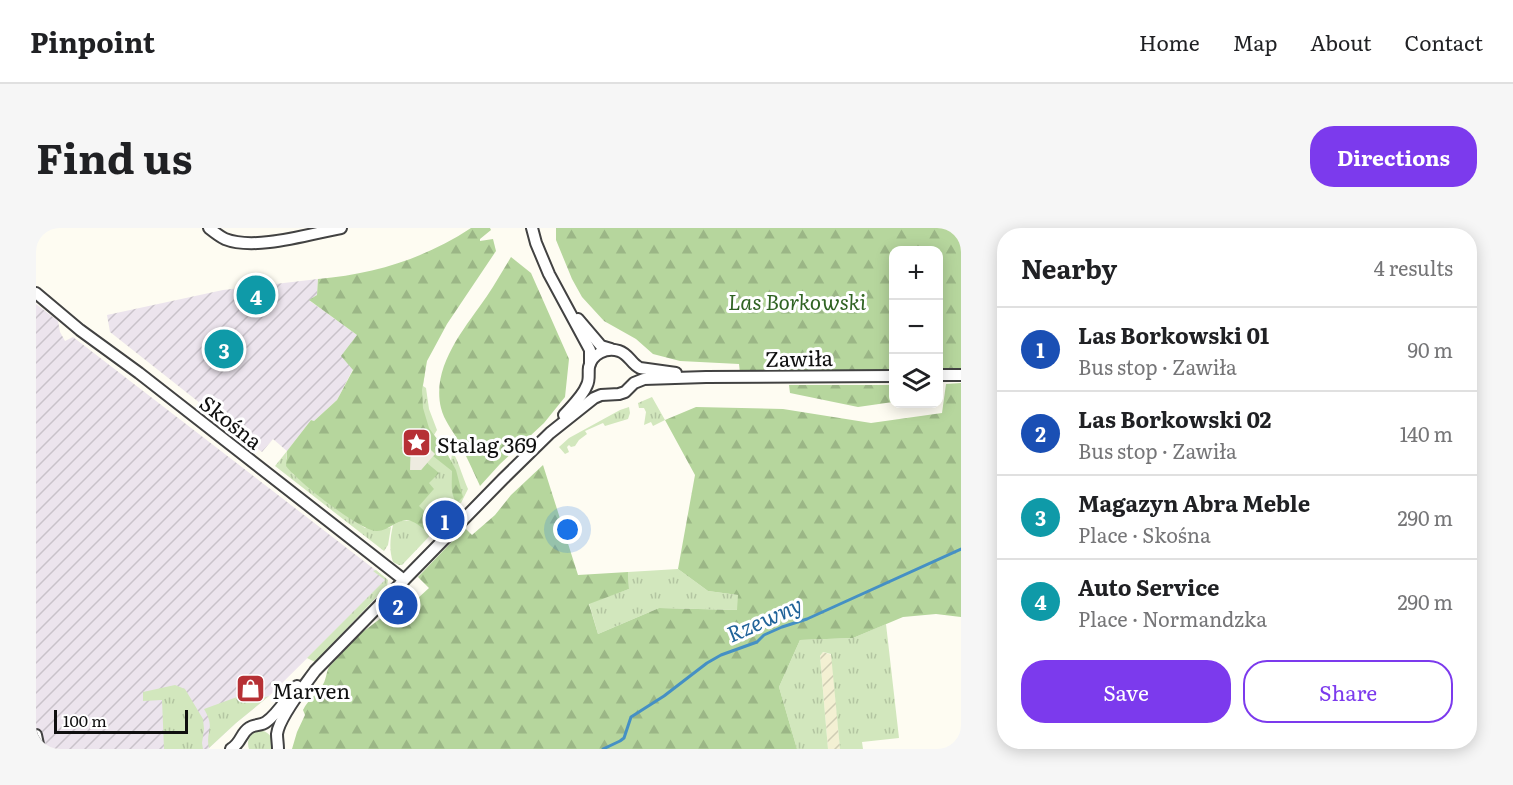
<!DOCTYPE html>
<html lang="en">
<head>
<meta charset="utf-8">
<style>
  :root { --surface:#fff; --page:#f6f6f6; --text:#202124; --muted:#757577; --line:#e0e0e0; --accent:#7c3aed }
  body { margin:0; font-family:Literata,serif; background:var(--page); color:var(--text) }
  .controls { position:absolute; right:18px; top:18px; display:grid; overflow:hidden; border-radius:12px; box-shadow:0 3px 15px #0003 }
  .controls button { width:54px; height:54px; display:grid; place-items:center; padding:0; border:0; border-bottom:2px solid var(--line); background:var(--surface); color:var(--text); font:30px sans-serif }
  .scale { position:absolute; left:18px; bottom:15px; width:134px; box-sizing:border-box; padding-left:6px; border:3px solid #0f0f0f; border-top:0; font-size:16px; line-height:21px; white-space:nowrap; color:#0f0f0f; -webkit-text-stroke:4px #fff; paint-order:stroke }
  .you { position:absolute; left:532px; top:302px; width:21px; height:21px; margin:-15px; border:4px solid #fff; border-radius:50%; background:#1a73e8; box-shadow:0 0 0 9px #1a73e833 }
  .badge { display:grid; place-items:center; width:39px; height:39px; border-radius:50%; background:var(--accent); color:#fff; font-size:20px; font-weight:700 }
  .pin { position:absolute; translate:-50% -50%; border:3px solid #fff; box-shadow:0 2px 6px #0006 }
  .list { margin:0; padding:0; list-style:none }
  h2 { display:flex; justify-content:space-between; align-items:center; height:78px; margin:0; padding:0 24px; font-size:26px }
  h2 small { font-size:20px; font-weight:400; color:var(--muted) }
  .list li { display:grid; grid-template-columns:39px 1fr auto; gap:18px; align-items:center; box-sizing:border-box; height:84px; padding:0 24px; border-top:2px solid var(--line) }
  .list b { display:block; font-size:22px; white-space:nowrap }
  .list p { margin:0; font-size:20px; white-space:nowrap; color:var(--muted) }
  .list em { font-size:20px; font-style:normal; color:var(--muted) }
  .actions { display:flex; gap:12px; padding:18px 24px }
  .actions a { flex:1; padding:14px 0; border:2px solid var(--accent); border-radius:24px; text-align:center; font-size:21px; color:var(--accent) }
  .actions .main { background:var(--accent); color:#fff }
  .icon { flex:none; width:33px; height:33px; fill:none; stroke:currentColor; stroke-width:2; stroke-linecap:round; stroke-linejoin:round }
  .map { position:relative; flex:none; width:925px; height:521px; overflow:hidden; border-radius:24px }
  header { display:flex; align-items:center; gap:36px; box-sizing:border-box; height:84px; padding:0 30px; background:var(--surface); border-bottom:2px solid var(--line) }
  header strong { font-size:28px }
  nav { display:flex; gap:33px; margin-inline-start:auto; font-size:21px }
  .intro { display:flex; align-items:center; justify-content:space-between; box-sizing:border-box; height:144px; padding:0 36px }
  h1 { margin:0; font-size:42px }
  .button { padding:15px 27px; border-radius:24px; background:var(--accent); color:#fff; font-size:21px; font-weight:700 }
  main { display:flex; gap:36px; padding:0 36px }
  aside { flex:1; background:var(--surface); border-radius:24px; box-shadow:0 3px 15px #0003 }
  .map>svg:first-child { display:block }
  .industrial { fill:url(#industrial-furrows) }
  .farmland { fill:url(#farmland-furrows) }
  .grass { fill:url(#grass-tufts) }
  .forest { fill:url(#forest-firs) }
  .plaza { fill:#eeebe0 }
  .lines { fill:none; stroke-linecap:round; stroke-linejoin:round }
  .stream { stroke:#4590c4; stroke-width:3 }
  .minor-casing { stroke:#424242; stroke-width:14 }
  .minor { stroke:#fff; stroke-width:10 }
  .labels { text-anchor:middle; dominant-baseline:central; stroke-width:6; stroke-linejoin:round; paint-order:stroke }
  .park-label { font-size:21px; font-style:italic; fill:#306323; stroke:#fff }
  .street-label { font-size:21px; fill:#0f0f0f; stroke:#fff }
  .poi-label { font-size:21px; fill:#0f0f0f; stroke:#fff; text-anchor:start }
  .water-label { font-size:22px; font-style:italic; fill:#206399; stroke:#fff }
</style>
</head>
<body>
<header>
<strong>Pinpoint</strong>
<nav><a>Home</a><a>Map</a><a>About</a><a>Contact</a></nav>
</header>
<div class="intro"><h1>Find us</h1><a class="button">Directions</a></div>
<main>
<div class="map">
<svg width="925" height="521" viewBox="0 0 925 521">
  <defs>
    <pattern id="industrial-furrows" width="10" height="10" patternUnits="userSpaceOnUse" patternTransform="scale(1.5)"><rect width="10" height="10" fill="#ece4ed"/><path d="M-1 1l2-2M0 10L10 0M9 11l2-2" fill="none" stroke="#c9c2ca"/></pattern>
    <pattern id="farmland-furrows" width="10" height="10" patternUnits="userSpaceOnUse" patternTransform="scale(1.5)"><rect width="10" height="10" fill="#f3f0d3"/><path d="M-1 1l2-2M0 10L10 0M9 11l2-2" fill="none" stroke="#cfcdb4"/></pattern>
    <pattern id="grass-tufts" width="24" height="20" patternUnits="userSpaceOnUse" patternTransform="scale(1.5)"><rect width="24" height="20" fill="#d2e7bd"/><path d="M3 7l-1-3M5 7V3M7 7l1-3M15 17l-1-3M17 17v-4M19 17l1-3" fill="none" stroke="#b3c5a1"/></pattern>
    <pattern id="forest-firs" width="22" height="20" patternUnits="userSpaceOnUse" patternTransform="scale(1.5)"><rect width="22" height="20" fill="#b6d69d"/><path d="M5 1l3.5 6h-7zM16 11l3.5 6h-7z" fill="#9bb686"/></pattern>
  </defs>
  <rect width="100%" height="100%" fill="#fefcf2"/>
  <g class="industrial">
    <path d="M 282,51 L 281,67 L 274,73 L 321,107 L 317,141 L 301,172 L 278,193 L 275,192 L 251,223 L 237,211 L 226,224 L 74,104 L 71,87 L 187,62 Z"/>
    <path d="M 0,76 L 22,93 L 24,104 L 29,113 L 37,109 L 351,351 L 233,468 L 200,495 L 172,521 L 0,521 Z"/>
  </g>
  <path class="farmland" d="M 787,424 L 796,427 L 804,521 L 792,521 L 784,428 Z"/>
  <g class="grass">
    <path d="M 389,145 L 387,158 L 390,160 L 393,181 L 401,202 L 398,207 L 400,210 L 405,209 L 409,215 L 409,223 L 415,233 L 416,226 L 418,226 C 424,238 427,250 432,261 L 425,275 L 421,275 L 411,284 L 413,286 L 405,293 L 406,295 L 366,337 L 363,337 L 357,334 C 353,322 354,310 357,297 L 365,293 L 375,293 L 382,278 L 353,180 Z"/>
    <path d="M 616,169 L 629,192 L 617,198 L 615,194 L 608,197 L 610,184 L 608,180 L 603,180 L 602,175 Z"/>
    <path d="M 593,179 L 594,185 L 592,191 L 569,198 L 567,195 L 549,203 L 551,206 L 543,212 L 539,218 L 535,219 L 533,217 L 531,219 L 533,224 L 529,226 L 523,219 L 533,210 L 584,182 Z"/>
    <path d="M 251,223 L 250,231 L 257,246 L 300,280 L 329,300 L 352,300 L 355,299 L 352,317 L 348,323 L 239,238 Z"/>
    <path d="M 642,341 L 672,363 L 702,367 L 702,382 L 623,380 L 562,406 L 553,375 L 593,361 L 592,344 Z"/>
    <path d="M 340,342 L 352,352 L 351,358 L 279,434 L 271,430 L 349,352 L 337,343 Z"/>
    <path d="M 850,396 L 863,510 L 826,514 L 827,521 L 804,521 L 795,426 L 787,424 L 784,428 L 792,521 L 761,521 L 743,459 L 764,412 L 817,410 Z"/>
    <path d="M 139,457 L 149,461 L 167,491 L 168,501 L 166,515 L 167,521 L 128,521 L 126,472 L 107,473 L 107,464 Z"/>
    <path d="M 212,465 L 218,473 L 233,468 L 200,495 L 173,520 C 169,503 180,501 168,481 Z"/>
    <path d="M 224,502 C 234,504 239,511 235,521 L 213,521 C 210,512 214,505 224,502 Z"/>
  </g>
  <g class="forest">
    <path d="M 435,0 L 454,0 L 455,2 L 444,11 L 444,13 L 457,11 L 460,23 L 411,96 L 397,122 L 391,133 L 386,162 L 387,180 L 393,200 L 409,222 L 420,242 L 427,269 L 421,275 C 414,267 416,254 416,243 L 397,228 L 399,226 L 380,208 L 385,242 L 391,235 L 403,245 L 393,255 L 398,261 L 397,262 L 383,278 L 400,294 L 391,303 C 386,300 381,295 375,293 C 362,289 353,304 340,303 C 323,302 261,253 250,238 L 251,223 L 275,192 L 278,193 L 301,172 L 317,142 L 305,128 L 321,107 L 273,72 L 281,67 L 282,51 C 338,46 388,31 435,0 Z"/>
    <path d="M 520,0 L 925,0 L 925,141 L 903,141 L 902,22 L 858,22 L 857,142 L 704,145 L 703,136 L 644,133 L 617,126 L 600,111 L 568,93 L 546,69 L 536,51 L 520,12 Z"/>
    <path d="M 475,29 L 495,45 L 533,131 L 529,169 L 508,195 L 464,236 L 444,258 C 437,243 430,227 422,212 C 416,202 408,192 405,180 C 395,138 429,100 451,68 C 459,56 467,42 475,29 Z"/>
    <path d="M 925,155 L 925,389 L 900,386 L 867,389 L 817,410 L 764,412 L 743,459 L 761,521 L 256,521 L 261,504 L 269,487 L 267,482 C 272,471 281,467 286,458 C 290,453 290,445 293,439 L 324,406 L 349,387 L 353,391 L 377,367 L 381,371 L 393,360 L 382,349 L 429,300 L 436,307 L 459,287 L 475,267 L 507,237 L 542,347 L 592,344 L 593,361 L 553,376 L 562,406 L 623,380 L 701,382 L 702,367 L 672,363 L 642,341 L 659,247 L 629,192 L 660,179 L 747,181 L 835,195 L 906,185 L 910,156 Z"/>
    <path d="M 753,157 L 857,157 L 857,174 L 822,179 L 754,165 Z"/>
  </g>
  <path class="plaza" d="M 380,208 L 399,226 L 385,242 L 374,242 L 375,213 Z"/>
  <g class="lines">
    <path class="stream" d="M 567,521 L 584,513 L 588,510 L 595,489 L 628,468 L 671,435 L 685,427 L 721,414 L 728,407 L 746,399 L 771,391 L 925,321"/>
    <defs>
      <g id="minor">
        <path d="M 173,0 C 178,4 183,8 189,11 C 219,23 273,6 305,0"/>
        <path d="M 496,0 L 500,15 L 513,46 L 554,122 L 554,135"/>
        <path d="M 0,65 L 44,102 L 103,145 L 368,352"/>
        <path d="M 542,91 L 565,118 L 575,121"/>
        <path d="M 902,147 L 925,147"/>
        <path d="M 528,187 C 536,178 547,168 551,157 C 554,151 552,145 553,139 C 556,126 570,119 583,123 C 593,126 595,136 604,140 L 640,145"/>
        <path d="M 0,507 L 3,521"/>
        <path d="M 195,521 C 206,514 204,506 213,500 C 218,496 225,498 230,494 C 242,486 251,469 261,458"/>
        <path d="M 242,521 C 242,516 241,511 241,506 C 243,489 269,457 279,443 L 467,251 L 514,205 L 558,170 L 565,167 L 583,166 L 589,164 L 598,155 L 608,151 L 670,149 L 858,148"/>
      </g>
    </defs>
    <use href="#minor" class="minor-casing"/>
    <use href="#minor" class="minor"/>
  </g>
  <defs>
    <symbol id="sight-square" viewBox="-11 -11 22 22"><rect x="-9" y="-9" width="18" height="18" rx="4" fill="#b63035" stroke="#fff"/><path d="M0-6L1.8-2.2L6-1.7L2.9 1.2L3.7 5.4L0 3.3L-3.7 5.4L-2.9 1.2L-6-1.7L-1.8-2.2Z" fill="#fff"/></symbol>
    <symbol id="shop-square" viewBox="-11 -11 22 22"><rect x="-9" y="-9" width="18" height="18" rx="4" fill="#b63035" stroke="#fff"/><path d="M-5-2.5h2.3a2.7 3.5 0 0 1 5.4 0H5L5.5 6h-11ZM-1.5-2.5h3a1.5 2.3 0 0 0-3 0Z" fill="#fff"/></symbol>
  </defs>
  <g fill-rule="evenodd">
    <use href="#sight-square" x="364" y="198" width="33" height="33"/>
    <use href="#shop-square" x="198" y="444" width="33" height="33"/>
  </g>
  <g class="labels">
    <g class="park-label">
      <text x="761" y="72">Las Borkowski</text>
    </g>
    <g class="street-label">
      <text transform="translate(763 129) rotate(-1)">Zawiła</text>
      <text transform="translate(196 193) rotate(38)">Skośna</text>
    </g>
    <g class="poi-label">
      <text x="401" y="215">Stalag 369</text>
      <text x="236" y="461">Marven</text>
    </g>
    <g class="water-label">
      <text transform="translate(728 390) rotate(-24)">Rzewny</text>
    </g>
  </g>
</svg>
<div class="controls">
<button>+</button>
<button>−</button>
<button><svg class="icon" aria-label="layers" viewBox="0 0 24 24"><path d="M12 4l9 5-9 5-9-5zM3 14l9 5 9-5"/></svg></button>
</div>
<div class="scale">100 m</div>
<div class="you"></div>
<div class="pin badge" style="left:409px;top:292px;background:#1a4fb4">1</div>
<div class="pin badge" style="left:362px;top:377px;background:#1a4fb4">2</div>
<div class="pin badge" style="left:188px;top:121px;background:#0f9aa8">3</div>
<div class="pin badge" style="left:220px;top:67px;background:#0f9aa8">4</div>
</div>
<aside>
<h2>Nearby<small>4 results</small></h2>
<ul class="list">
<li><span class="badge" style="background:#1a4fb4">1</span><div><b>Las Borkowski 01</b><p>Bus stop · Zawiła</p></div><em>90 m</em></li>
<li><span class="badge" style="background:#1a4fb4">2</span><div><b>Las Borkowski 02</b><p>Bus stop · Zawiła</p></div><em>140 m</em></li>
<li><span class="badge" style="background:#0f9aa8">3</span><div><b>Magazyn Abra Meble</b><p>Place · Skośna</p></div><em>290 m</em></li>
<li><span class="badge" style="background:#0f9aa8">4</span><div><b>Auto Service</b><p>Place · Normandzka</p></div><em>290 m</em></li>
</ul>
<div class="actions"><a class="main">Save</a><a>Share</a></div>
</aside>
</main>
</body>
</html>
